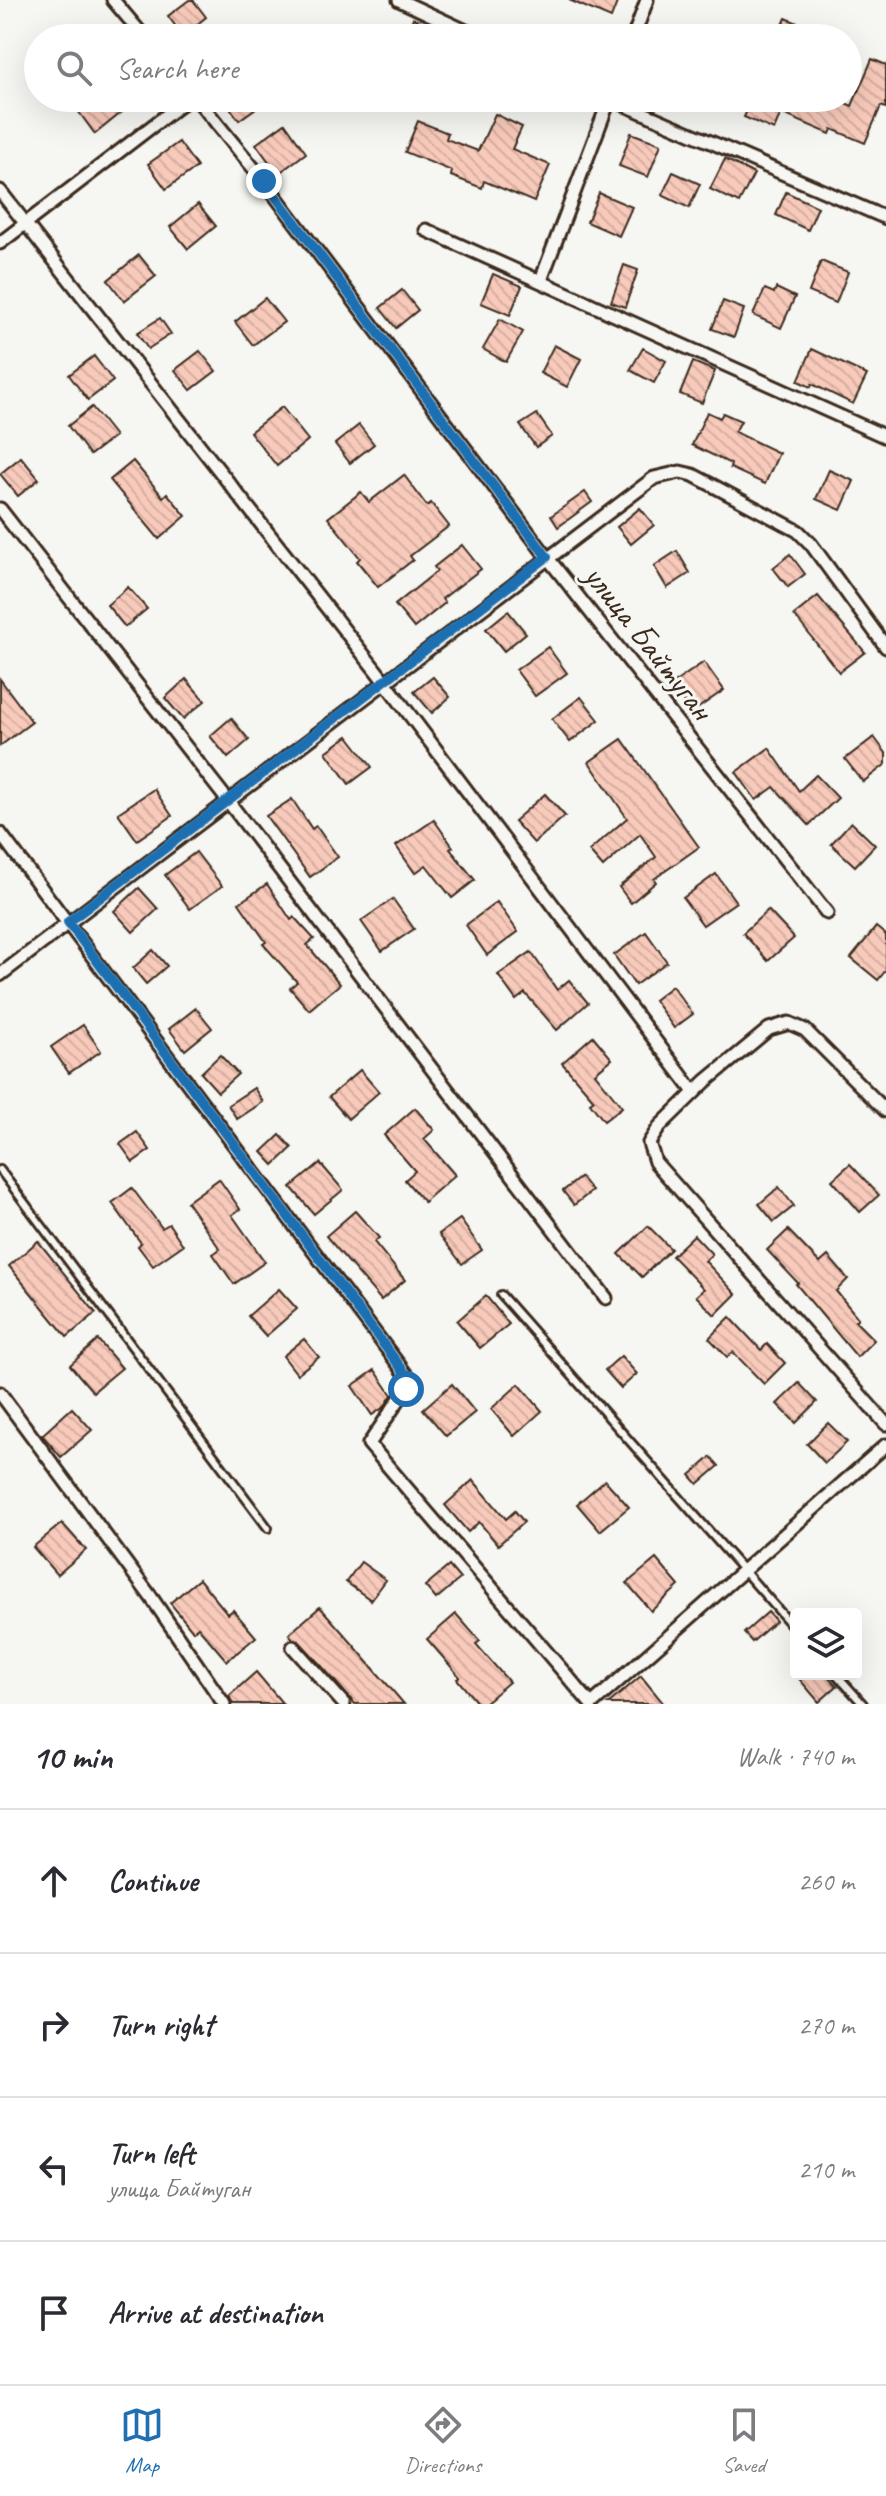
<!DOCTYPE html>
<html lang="en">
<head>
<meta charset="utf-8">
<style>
  :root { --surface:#fff; --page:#f7f7f7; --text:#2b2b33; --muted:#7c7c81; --line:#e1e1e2; --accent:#1f6fb2 }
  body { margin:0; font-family:Caveat,sans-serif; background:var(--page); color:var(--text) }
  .controls { position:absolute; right:24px; bottom:24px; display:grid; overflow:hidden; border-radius:8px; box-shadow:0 8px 32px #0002 }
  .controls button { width:72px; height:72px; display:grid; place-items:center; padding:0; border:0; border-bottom:2px solid var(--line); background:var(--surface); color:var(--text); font:40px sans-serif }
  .stop { position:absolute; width:24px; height:24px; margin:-18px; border:6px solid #1f6fb2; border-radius:50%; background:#fff }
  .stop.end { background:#1f6fb2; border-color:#fff; box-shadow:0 2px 8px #0008 }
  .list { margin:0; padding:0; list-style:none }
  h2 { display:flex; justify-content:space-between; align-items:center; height:104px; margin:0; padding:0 32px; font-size:34px }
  h2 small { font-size:26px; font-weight:400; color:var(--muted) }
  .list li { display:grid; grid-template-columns:52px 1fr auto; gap:24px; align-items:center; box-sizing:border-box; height:144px; padding:0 32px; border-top:2px solid var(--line) }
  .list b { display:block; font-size:30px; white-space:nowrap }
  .list p { margin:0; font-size:26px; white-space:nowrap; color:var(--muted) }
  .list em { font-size:26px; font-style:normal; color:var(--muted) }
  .icon { flex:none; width:44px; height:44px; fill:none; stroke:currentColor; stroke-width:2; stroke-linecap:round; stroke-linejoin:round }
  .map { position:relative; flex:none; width:886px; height:1704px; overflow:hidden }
  .search { position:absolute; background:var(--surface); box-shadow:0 8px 32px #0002; left:24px; right:24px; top:24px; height:88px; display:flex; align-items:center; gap:20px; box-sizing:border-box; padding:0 28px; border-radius:44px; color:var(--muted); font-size:30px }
  .sheet { height:680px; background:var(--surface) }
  nav { display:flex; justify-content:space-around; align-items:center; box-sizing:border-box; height:112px; border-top:2px solid var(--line); background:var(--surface); font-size:22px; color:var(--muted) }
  nav a { display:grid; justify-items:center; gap:4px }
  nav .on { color:var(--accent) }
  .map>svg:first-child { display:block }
  .building { fill:url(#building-back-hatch); stroke:#3b2a1e; stroke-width:2 }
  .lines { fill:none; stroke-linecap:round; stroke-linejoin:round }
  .lane-casing { stroke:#3b2a1e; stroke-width:12 }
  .street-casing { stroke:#3b2a1e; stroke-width:17 }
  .lane { stroke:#f6f6f2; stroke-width:6 }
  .street { stroke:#f6f6f2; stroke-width:11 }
  .route { stroke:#1f6fb2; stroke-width:10 }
  .labels { text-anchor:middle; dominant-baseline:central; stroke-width:6; stroke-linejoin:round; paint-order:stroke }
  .street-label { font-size:34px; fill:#3b2a1e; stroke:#f6f6f2 }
</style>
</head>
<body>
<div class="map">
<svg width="886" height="1704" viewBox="0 0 886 1704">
  <defs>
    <pattern id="building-back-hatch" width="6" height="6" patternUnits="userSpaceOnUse" patternTransform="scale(2)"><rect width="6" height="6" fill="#f8cabb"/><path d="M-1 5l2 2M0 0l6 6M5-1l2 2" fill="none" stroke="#d6aea0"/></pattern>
  </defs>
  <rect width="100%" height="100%" fill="#f6f6f2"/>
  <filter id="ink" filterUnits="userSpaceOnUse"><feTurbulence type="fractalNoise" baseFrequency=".0125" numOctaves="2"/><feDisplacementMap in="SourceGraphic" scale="16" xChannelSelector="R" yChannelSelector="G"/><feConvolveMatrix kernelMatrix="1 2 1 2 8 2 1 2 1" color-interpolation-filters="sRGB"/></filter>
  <g filter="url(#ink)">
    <g class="building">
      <path d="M 189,0 L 193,0 L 206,17 L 183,36 L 168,16 Z"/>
      <path d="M 569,0 L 618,0 L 611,18 Z"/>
      <path d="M 413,18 L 456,38 L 403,38 Z"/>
      <path d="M 786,18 L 832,38 L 777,38 Z"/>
      <path d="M 872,59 L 886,65 L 886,108 L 881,106 L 865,143 L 832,129 L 830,134 L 781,113 L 774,130 L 744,117 L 753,98 L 774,98 L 802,110 L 807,98 L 834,98 L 852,106 Z"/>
      <path d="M 89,98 L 111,98 L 122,112 L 95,134 L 76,108 Z"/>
      <path d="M 223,98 L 270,98 L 239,120 Z"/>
      <path d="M 495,114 L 522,127 L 512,149 L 550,165 L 534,202 L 484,181 L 482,188 L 451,176 L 452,171 L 405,152 L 418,121 L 448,133 L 446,139 L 478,151 Z"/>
      <path d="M 285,123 L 306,153 L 278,174 L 256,144 Z"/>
      <path d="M 631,133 L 661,144 L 648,177 L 619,166 Z"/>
      <path d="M 179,142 L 197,167 L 166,189 L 148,164 Z"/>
      <path d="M 725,159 L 754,174 L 739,203 L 710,189 Z"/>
      <path d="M 673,172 L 700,184 L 689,208 L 662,195 Z"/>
      <path d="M 786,192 L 818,207 L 808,230 L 776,215 Z"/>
      <path d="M 599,193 L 632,207 L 619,236 L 587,222 Z"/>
      <path d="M 198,204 L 216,226 L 188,249 L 170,227 Z"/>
      <path d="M 139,255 L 156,276 L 124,301 L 108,280 Z"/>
      <path d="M 821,261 L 848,272 L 836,303 L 809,292 Z"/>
      <path d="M 624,265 L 638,270 L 625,307 L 611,302 Z"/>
      <path d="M 493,274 L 522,286 L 510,315 L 481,303 Z"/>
      <path d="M 776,288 L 795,297 L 781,328 L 753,315 L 765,289 L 774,293 Z"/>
      <path d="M 402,290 L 418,310 L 396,328 L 380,308 Z"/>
      <path d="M 265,298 L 284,322 L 253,345 L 235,322 Z"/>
      <path d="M 723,301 L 744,309 L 734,337 L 712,329 Z"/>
      <path d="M 160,318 L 171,334 L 148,349 L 137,333 Z"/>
      <path d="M 500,319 L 523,332 L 506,362 L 483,349 Z"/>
      <path d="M 554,345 L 581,359 L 567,387 L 540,373 Z"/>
      <path d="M 643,348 L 666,361 L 654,383 L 630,370 Z"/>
      <path d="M 812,349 L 867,375 L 853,404 L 812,384 L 811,387 L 798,381 Z"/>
      <path d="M 200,351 L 216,371 L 191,390 L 175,370 Z"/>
      <path d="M 94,356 L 113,381 L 88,400 L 69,375 Z"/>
      <path d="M 693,362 L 715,371 L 702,403 L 680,394 Z"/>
      <path d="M 92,407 L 115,436 L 90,455 L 68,426 Z"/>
      <path d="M 282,407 L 308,440 L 277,466 L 250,432 Z"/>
      <path d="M 707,412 L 720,418 L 723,413 L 741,421 L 735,432 L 779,453 L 765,484 L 730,468 L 731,464 L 692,445 Z"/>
      <path d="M 537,414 L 552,436 L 536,447 L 520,425 Z"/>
      <path d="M 359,425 L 374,444 L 350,463 L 335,444 Z"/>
      <path d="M 21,457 L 39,479 L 18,496 L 0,474 Z"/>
      <path d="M 133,461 L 163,497 L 167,493 L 186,516 L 159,539 L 110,480 Z"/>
      <path d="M 829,470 L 854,481 L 841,510 L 816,499 Z"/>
      <path d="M 404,475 L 427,506 L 431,503 L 449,526 L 410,556 L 413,560 L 378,587 L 357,561 L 360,558 L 328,518 L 361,492 L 369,502 Z"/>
      <path d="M 585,492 L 592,502 L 558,527 L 551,516 Z"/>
      <path d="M 640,508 L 654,525 L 631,544 L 617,527 Z"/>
      <path d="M 462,545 L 481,569 L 442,599 L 445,603 L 414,628 L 395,605 L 437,571 L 434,567 Z"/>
      <path d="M 677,551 L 690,573 L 667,588 L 654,566 Z"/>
      <path d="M 790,554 L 805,574 L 788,587 L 773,568 Z"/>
      <path d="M 128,587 L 147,609 L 125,627 L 107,605 Z"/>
      <path d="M 818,596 L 865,652 L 839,672 L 794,615 Z"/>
      <path d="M 508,611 L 526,633 L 504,651 L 486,629 Z"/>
      <path d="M 548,647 L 567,673 L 535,696 L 516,670 Z"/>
      <path d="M 704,662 L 724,690 L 691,713 L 671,685 Z"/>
      <path d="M 433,677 L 450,697 L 432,713 L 414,692 Z"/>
      <path d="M 0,679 L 32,722 L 0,746 Z"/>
      <path d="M 186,679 L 205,701 L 183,719 L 165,698 Z"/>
      <path d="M 581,697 L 599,720 L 570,742 L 552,719 Z"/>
      <path d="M 231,718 L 249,740 L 228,758 L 210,736 Z"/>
      <path d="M 348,736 L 372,767 L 349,784 L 326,752 Z"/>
      <path d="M 874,737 L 886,753 L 886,764 L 863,782 L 845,759 Z"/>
      <path d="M 622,739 L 699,847 L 654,879 L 656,882 L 631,903 L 619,887 L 656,857 L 640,834 L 603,867 L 589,851 L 627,818 L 589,762 Z"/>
      <path d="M 769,748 L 799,791 L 816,775 L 838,798 L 809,825 L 774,787 L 756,800 L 736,772 Z"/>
      <path d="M 154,789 L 172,816 L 137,840 L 118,813 Z"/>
      <path d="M 545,794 L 565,816 L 534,843 L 514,821 Z"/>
      <path d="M 292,799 L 312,829 L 316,826 L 338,857 L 310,877 L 266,816 Z"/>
      <path d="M 434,820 L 453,847 L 450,849 L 475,880 L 452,898 L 426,865 L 415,873 L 396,846 Z"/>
      <path d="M 851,822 L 875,845 L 855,866 L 831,844 Z"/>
      <path d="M 196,852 L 222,886 L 190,909 L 165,875 Z"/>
      <path d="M 716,874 L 736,902 L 703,925 L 683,898 Z"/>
      <path d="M 267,884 L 291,920 L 294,917 L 314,939 L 307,945 L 340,984 L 309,1010 L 290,988 L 297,982 L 263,944 L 266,942 L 239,903 Z"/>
      <path d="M 139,888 L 158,909 L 133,932 L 114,911 Z"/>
      <path d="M 393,899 L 414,929 L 382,951 L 361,921 Z"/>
      <path d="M 497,902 L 518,932 L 487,955 L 466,925 Z"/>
      <path d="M 768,910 L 794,938 L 768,961 L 743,933 Z"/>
      <path d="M 876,927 L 886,935 L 886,970 L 878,980 L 851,958 Z"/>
      <path d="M 646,932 L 667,962 L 635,985 L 614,955 Z"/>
      <path d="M 153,950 L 167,966 L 146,984 L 133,968 Z"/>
      <path d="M 531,952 L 557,990 L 569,980 L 588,1003 L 557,1030 L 525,993 L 516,1000 L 498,975 Z"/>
      <path d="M 672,986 L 693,1014 L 674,1028 L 654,1000 Z"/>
      <path d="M 196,1008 L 212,1028 L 185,1050 L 169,1029 Z"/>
      <path d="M 83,1025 L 101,1051 L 69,1073 L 51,1047 Z"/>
      <path d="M 593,1036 L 612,1059 L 595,1073 L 622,1107 L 604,1121 L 590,1103 L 594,1100 L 562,1063 Z"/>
      <path d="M 220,1055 L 238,1074 L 218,1092 L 201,1073 Z"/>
      <path d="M 360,1070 L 379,1092 L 348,1119 L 329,1097 Z"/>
      <path d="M 254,1088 L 263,1102 L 237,1119 L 228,1105 Z"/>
      <path d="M 415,1108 L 434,1130 L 424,1139 L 455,1175 L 424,1202 L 405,1180 L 415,1171 L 384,1135 Z"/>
      <path d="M 137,1132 L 150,1150 L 133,1162 L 120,1144 Z"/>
      <path d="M 280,1135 L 292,1148 L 274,1165 L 262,1152 Z"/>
      <path d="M 320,1163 L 343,1190 L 314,1214 L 291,1187 Z"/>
      <path d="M 850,1164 L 879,1195 L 860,1212 L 832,1180 Z"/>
      <path d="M 581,1177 L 592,1191 L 574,1205 L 563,1191 Z"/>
      <path d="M 219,1179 L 240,1209 L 232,1215 L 265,1262 L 234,1284 L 213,1254 L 220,1249 L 187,1202 Z"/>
      <path d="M 779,1187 L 794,1206 L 774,1222 L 759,1204 Z"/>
      <path d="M 132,1188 L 162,1228 L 169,1224 L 183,1245 L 153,1266 L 138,1246 L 141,1243 L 112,1203 Z"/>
      <path d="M 355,1211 L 379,1238 L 374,1242 L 405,1280 L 381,1300 L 326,1236 Z"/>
      <path d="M 460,1219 L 482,1250 L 462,1264 L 439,1234 Z"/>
      <path d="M 648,1226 L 671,1249 L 642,1277 L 619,1254 Z"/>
      <path d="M 788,1230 L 820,1263 L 828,1256 L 848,1279 L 836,1291 L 858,1318 L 855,1321 L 874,1340 L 857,1357 L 796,1284 L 798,1283 L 767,1250 Z"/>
      <path d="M 694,1235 L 712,1254 L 705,1261 L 736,1294 L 715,1315 L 696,1296 L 704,1289 L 672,1256 Z"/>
      <path d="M 38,1241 L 96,1313 L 67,1337 L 9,1266 Z"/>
      <path d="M 279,1289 L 297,1309 L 266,1336 L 248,1316 Z"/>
      <path d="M 486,1296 L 509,1324 L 480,1348 L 457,1321 Z"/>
      <path d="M 730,1317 L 761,1350 L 767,1344 L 785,1363 L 764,1384 L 733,1352 L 727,1357 L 709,1338 Z"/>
      <path d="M 304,1339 L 319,1357 L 297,1374 L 283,1356 Z"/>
      <path d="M 98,1340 L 122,1368 L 93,1392 L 70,1365 Z"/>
      <path d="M 621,1356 L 637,1374 L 621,1388 L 605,1370 Z"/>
      <path d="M 375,1370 L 392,1395 L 384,1407 L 372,1415 L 352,1386 Z"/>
      <path d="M 799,1383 L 817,1402 L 796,1423 L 777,1404 Z"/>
      <path d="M 452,1384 L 475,1412 L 446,1436 L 423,1409 Z"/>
      <path d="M 519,1384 L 542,1411 L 514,1436 L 491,1409 Z"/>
      <path d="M 72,1408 L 92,1430 L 61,1457 L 42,1435 Z"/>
      <path d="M 828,1423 L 847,1442 L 825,1463 L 807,1444 Z"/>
      <path d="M 711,1457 L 719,1466 L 698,1484 L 690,1475 Z"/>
      <path d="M 473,1480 L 506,1519 L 515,1511 L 524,1522 L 498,1545 L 479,1522 L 468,1532 L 445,1505 Z"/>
      <path d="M 605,1480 L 629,1507 L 600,1531 L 577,1504 Z"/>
      <path d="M 62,1523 L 86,1550 L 57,1575 L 33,1547 Z"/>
      <path d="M 656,1559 L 679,1586 L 651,1611 L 627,1583 Z"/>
      <path d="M 361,1562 L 386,1580 L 371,1600 L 346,1582 Z"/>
      <path d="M 449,1566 L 460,1579 L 436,1599 L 425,1586 Z"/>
      <path d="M 199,1579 L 228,1614 L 233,1610 L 256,1637 L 227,1661 L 198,1627 L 193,1631 L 170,1603 Z"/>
      <path d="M 320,1607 L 351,1642 L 404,1704 L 355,1704 L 311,1654 L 299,1641 L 293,1639 L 289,1634 Z"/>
      <path d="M 768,1612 L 776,1621 L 752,1642 L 744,1633 Z"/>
      <path d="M 456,1614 L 480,1641 L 476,1644 L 509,1682 L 483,1704 L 478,1704 L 457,1679 L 460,1677 L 427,1639 Z"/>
      <path d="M 256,1672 L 283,1704 L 233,1704 L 229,1696 Z"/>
      <path d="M 795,1674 L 826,1674 L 837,1686 L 819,1702 Z"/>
      <path d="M 641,1676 L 664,1704 L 608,1704 Z"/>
    </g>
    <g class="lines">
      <defs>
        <g id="lane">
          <path d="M 0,1170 L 268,1528"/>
          <path d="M 501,1295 L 796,1630"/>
          <path d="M 836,1674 L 863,1704"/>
        </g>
        <g id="street">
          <path d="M 113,0 L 145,38"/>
          <path d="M 399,0 L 481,38"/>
          <path d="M 633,38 L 647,0"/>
          <path d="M 196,98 L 264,181 L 547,557 L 827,913"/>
          <path d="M 609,98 L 886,218"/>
          <path d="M 0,191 L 385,682 L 694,1092"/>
          <path d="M 426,230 L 886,437"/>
          <path d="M 0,243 L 189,98"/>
          <path d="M 541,280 L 610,98"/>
          <path d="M 0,509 L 228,801 L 606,1298"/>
          <path d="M 0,833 L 408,1377 L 406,1389 L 369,1444 L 591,1704"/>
          <path d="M 0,975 L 654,478 L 680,472 L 693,475 L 798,531 L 811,544 L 886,647"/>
          <path d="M 886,1111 L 805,1030 L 789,1023 L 769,1029 L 706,1081 L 660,1126 L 649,1143 L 655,1162 L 886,1424"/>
          <path d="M 0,1393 L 151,1597 L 224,1704"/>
          <path d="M 293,1647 L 344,1704"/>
          <path d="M 592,1704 L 886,1445"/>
        </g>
      </defs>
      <use href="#lane" class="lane-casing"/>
      <use href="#street" class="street-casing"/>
      <use href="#lane" class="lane"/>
      <use href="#street" class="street"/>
    </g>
  </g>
  <g class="lines" filter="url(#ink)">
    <path class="route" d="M 264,181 L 547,557 L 68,922 L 408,1377 L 406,1389"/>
  </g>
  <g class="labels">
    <g class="street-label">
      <text transform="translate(649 642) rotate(52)">улица Байтуган</text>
    </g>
  </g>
</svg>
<div class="controls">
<button><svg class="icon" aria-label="layers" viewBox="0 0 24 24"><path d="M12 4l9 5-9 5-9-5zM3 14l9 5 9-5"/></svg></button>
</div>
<div class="stop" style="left:406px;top:1389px"></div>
<div class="stop end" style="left:264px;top:181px"></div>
<div class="search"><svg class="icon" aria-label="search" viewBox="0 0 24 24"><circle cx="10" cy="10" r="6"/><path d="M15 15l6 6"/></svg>Search here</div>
</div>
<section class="sheet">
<h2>10 min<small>Walk · 740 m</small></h2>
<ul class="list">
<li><svg class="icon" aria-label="ahead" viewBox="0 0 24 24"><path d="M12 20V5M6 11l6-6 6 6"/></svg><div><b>Continue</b></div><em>260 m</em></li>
<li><svg class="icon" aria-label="right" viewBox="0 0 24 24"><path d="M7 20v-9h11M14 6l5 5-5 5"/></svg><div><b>Turn right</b></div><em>270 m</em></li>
<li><svg class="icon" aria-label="left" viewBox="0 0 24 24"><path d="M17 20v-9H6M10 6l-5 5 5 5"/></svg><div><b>Turn left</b><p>улица Байтуган</p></div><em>210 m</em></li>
<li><svg class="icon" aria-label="arrive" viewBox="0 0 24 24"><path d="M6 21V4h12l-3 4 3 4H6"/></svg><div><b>Arrive at destination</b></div></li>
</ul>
</section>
<nav>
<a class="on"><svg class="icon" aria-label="map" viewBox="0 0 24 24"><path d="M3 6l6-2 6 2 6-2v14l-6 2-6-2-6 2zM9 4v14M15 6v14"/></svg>Map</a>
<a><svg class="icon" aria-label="directions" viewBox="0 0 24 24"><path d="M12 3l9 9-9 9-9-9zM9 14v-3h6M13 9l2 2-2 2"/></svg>Directions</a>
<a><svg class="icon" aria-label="saved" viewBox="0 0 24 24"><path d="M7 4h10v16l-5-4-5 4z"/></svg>Saved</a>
</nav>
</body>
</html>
